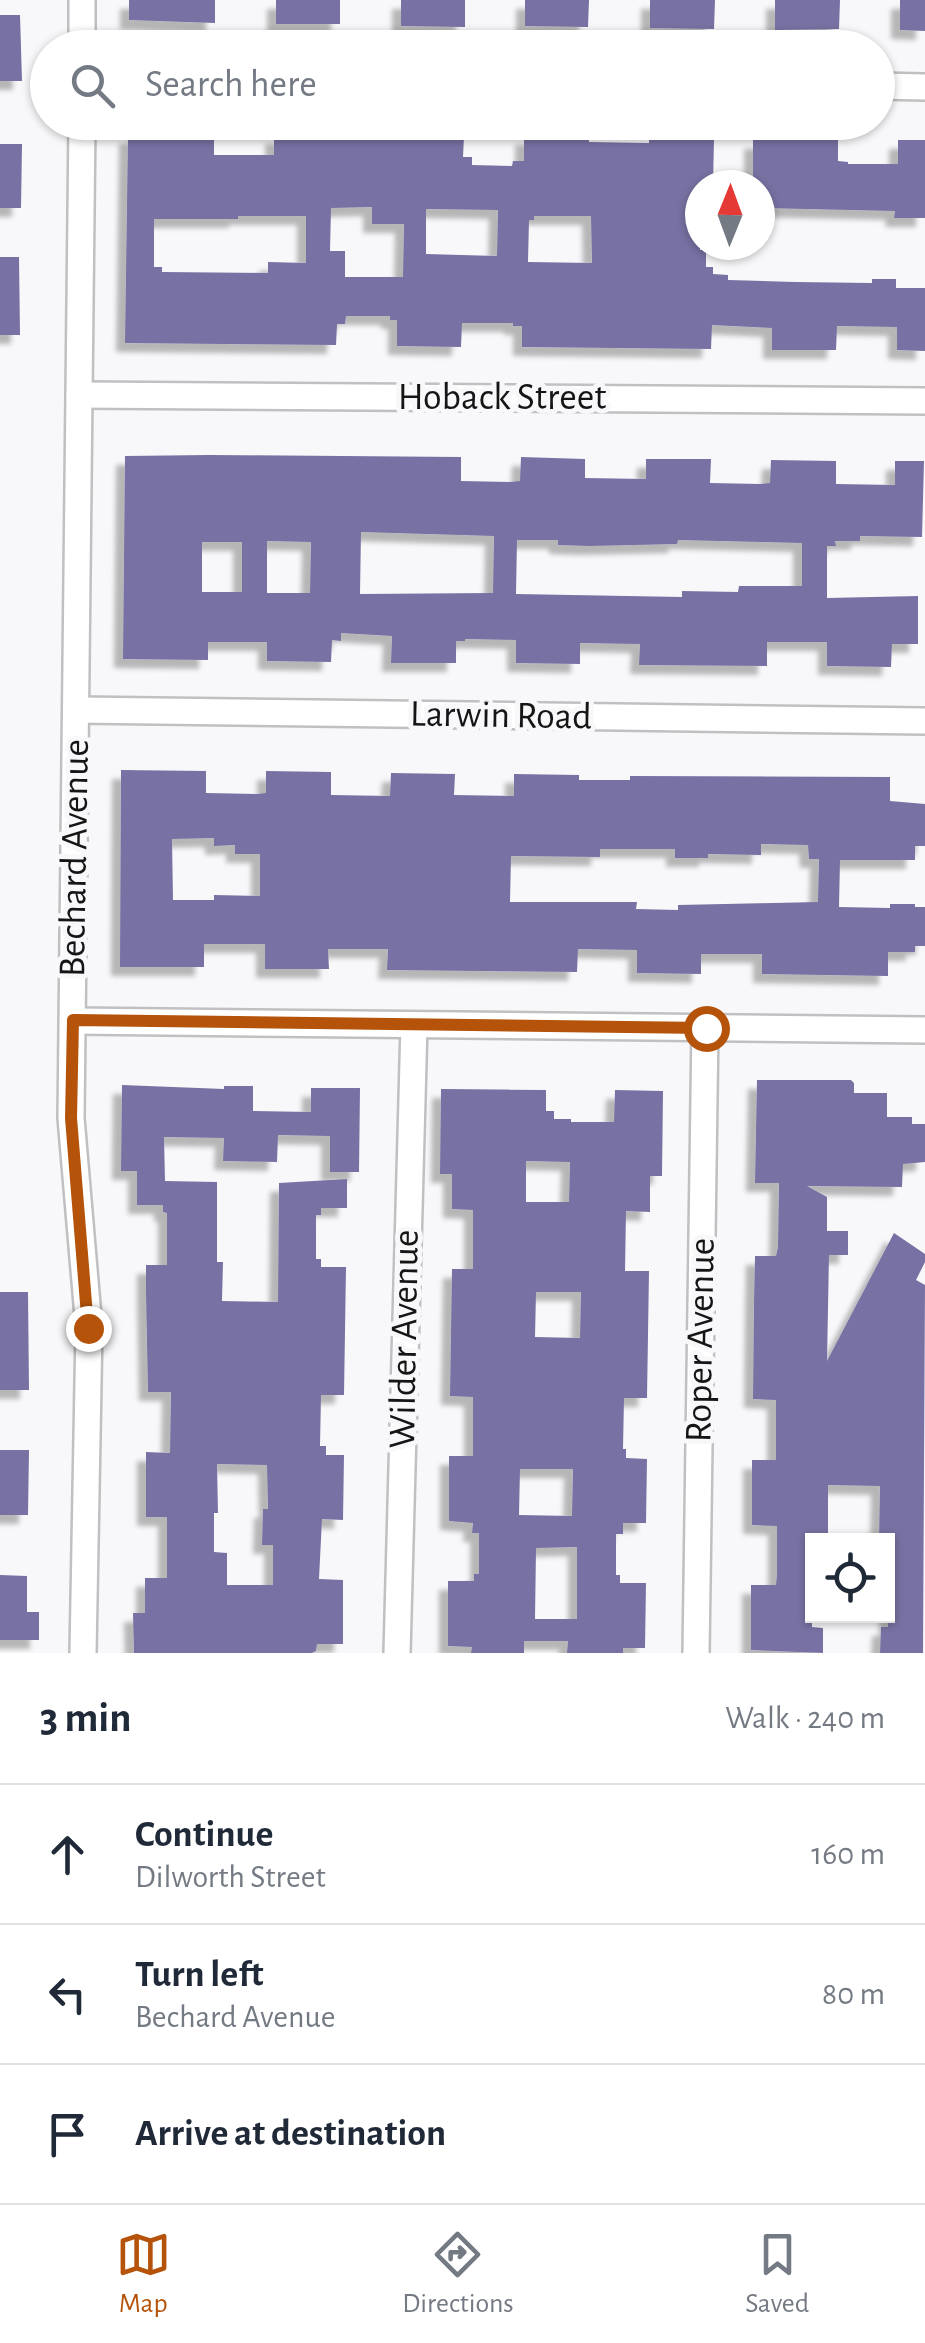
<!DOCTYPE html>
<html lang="en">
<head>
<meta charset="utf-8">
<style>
  :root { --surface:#fff; --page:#f6f6f7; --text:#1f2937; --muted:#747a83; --line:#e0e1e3; --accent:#b45309 }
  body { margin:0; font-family:"Alegreya Sans",sans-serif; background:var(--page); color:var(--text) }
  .controls { position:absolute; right:30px; bottom:30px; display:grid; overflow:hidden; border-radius:0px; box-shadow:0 2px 8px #0004 }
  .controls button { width:90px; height:90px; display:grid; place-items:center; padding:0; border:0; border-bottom:2px solid var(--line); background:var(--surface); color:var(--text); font:50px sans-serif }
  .compass { position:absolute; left:685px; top:170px; width:90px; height:90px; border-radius:50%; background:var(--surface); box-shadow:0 2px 8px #0004; rotate:1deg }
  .stop { position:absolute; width:30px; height:30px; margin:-22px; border:8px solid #b45309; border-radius:50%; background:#fff }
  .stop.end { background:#b45309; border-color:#fff; box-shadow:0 2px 10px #0008 }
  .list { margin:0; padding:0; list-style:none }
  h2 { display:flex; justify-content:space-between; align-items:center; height:130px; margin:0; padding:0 40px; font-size:42px }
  h2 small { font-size:32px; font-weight:400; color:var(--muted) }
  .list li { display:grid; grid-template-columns:65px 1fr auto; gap:30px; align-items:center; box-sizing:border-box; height:140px; padding:0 40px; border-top:2px solid var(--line) }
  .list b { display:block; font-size:38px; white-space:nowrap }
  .list p { margin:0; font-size:32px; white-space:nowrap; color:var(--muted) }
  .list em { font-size:32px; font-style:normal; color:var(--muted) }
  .icon { flex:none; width:55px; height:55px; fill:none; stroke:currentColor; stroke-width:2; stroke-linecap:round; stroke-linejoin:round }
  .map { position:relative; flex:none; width:925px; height:1653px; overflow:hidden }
  .search { position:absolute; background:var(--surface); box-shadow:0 2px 8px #0004; left:30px; right:30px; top:30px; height:110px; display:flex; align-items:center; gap:25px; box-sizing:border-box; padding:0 35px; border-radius:55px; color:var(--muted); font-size:38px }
  .sheet { height:550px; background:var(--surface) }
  nav { display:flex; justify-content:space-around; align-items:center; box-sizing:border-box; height:140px; border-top:2px solid var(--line); background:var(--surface); font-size:28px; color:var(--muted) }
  nav a { display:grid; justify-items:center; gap:5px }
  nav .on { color:var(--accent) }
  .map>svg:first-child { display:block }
  .building { fill:#7772a3; fill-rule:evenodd; filter:url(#shadow) }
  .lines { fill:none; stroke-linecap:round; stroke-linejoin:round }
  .minor-casing { stroke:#c0c0c2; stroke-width:30 }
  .minor { stroke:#fff; stroke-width:25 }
  .route { stroke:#b45309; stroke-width:12 }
  .labels { text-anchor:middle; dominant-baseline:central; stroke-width:10; stroke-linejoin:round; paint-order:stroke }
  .street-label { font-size:38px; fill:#151516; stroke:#f8f8fa }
</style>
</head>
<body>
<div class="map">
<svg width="925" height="1653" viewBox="0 0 925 1653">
  <defs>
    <filter id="shadow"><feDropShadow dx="-9" dy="9" stdDeviation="2.5" flood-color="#0004"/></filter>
  </defs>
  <rect width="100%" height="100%" fill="#f8f8fa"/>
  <g class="building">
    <path d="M 129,0 L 215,0 L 215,23 L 129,20 Z"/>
    <rect x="276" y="0" width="64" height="24"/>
    <path d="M 401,0 L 465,0 L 465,27 L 401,26 Z"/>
    <path d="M 525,0 L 589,0 L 588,27 L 525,26 Z"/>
    <path d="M 650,0 L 715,0 L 714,29 L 650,28 Z"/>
    <path d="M 775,0 L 840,0 L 839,29 L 775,30 Z"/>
    <path d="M 900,0 L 925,0 L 925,31 L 900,30 Z"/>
    <path d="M 0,15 L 20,15 L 22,81 L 0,81 Z"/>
    <path d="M 185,133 L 214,133 L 214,155 L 274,155 L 274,135 L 464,136 L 463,157 L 472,157 L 472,165 L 512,166 L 513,161 L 524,161 L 524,136 L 589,137 L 589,142 L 649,143 L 649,138 L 714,139 L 713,185 L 700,185 L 700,250 L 706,250 L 706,267 L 713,267 L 713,274 L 728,275 L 728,280 L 795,282 L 872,283 L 872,279 L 896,279 L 896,288 L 925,288 L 925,351 L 897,350 L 897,327 L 837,326 L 836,350 L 772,350 L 772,328 L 712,325 L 711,349 L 522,347 L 522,326 L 513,326 L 513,323 L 462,323 L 461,347 L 397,346 L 397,320 L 390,320 L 390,316 L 346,316 L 345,324 L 337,324 L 336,345 L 125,343 L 128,135 ZM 372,207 L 372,224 L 404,224 L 403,277 L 345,277 L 345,251 L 330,251 L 331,208 ZM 426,209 L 498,210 L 497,256 L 426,254 ZM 238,216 L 306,216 L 306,263 L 268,262 L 268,273 L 162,272 L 162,267 L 154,267 L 154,219 L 238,219 ZM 534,216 L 591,216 L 592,263 L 528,262 L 529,220 L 534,220 Z"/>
    <path d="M 753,140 L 838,140 L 838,161 L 848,162 L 848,164 L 898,164 L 898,140 L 925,140 L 925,218 L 894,218 L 895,211 L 760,208 L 760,185 L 753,185 Z"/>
    <path d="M 0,144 L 22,144 L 21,208 L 0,208 Z"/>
    <path d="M 0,257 L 19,257 L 20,335 L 0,335 Z"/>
    <path d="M 209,455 L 461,457 L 461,481 L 510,482 L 520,481 L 521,457 L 585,459 L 585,478 L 646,479 L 646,459 L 711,459 L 710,483 L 760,484 L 770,483 L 771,460 L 836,461 L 836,484 L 895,485 L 895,461 L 924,461 L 922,537 L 860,536 L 860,541 L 835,541 L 836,546 L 827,546 L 827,598 L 918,596 L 918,644 L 892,644 L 891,667 L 827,666 L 827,642 L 767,642 L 767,666 L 639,665 L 640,644 L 580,643 L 580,664 L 516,663 L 516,640 L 465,639 L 465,641 L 456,641 L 456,663 L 391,663 L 392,636 L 341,633 L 341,641 L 332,640 L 331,662 L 267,661 L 267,642 L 208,642 L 208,660 L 123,659 L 125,456 ZM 361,532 L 494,536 L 493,593 L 360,594 ZM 517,540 L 558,540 L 558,545 L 589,546 L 677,544 L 678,540 L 802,543 L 802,586 L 739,586 L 738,592 L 682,591 L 682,597 L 516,594 ZM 267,541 L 311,542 L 310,593 L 267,593 ZM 202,542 L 242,542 L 242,592 L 202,592 Z"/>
    <path d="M 121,770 L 206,771 L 206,793 L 257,794 L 266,793 L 266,771 L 331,772 L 331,795 L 390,796 L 391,773 L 455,774 L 454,795 L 514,796 L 514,774 L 579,775 L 579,780 L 630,780 L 630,776 L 890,777 L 890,801 L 925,804 L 925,846 L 915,846 L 915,860 L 840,860 L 839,907 L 890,908 L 890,904 L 915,904 L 915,907 L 925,907 L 925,946 L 915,946 L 915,952 L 888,952 L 888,976 L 762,974 L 762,954 L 701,954 L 701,974 L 637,973 L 637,950 L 578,949 L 577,972 L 387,970 L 388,949 L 328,949 L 329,969 L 265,969 L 265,944 L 204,944 L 204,967 L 120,967 ZM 214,838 L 214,846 L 235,845 L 235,854 L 260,854 L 260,896 L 214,895 L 214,900 L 173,900 L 172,839 ZM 761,844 L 808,845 L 809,859 L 819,859 L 818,902 L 678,905 L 678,910 L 636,909 L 637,902 L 510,902 L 511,856 L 600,857 L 600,849 L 675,849 L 675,858 L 708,858 L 708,854 L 761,855 Z"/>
    <path d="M 757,1080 L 851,1080 L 854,1083 L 854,1093 L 887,1093 L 887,1117 L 912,1117 L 912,1124 L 925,1124 L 925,1162 L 903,1164 L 902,1187 L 807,1186 L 827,1197 L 827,1231 L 848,1231 L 848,1255 L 829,1255 L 827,1361 L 894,1233 L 925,1254 L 925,1262 L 916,1280 L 925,1285 L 923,1653 L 880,1653 L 881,1627 L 888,1627 L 888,1540 L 879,1540 L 880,1486 L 828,1485 L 828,1540 L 812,1540 L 812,1627 L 823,1628 L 823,1653 L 751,1650 L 751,1585 L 776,1585 L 777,1574 L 777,1526 L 752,1525 L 752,1460 L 776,1460 L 776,1400 L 753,1399 L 754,1304 L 755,1256 L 776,1256 L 778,1247 L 779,1183 L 755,1183 Z"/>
    <path d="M 122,1085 L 224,1089 L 224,1086 L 253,1086 L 253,1111 L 311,1112 L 311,1088 L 360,1088 L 359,1172 L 330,1172 L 330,1136 L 278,1135 L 277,1162 L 223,1161 L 224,1138 L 164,1137 L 165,1181 L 217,1182 L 217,1262 L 223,1262 L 222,1301 L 278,1302 L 279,1183 L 347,1179 L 347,1208 L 321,1208 L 321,1215 L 316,1215 L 316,1259 L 321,1259 L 321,1267 L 346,1267 L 344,1395 L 321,1395 L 320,1446 L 326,1446 L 326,1455 L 344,1455 L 343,1520 L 322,1519 L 319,1579 L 343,1580 L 343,1644 L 317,1644 L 316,1651 L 312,1653 L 134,1653 L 133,1613 L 145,1613 L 145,1578 L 167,1578 L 167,1517 L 146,1517 L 146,1452 L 170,1453 L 171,1392 L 148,1392 L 146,1293 L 146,1265 L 167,1265 L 167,1213 L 163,1212 L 163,1205 L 137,1205 L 137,1171 L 121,1171 ZM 217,1464 L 267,1465 L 268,1509 L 263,1509 L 262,1545 L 273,1545 L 273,1585 L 227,1585 L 227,1553 L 214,1552 L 214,1513 L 218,1513 Z"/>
    <path d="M 441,1089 L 546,1090 L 546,1111 L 554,1111 L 554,1119 L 571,1119 L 571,1122 L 614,1122 L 615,1090 L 663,1091 L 662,1176 L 650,1176 L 650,1212 L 626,1211 L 625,1271 L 649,1271 L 647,1398 L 624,1398 L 623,1449 L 626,1449 L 626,1458 L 647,1459 L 646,1523 L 623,1523 L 623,1534 L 616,1534 L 616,1575 L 620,1575 L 620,1583 L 646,1583 L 645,1648 L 623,1648 L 623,1653 L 567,1653 L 568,1641 L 524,1641 L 524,1653 L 471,1653 L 472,1647 L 448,1646 L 448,1581 L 474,1581 L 474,1574 L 479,1574 L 479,1533 L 472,1533 L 473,1523 L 449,1521 L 449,1456 L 473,1456 L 473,1397 L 450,1396 L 452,1269 L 473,1269 L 473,1210 L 452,1209 L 452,1174 L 440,1174 ZM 526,1161 L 570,1162 L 569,1202 L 526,1202 ZM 536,1292 L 581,1292 L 580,1338 L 535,1337 ZM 520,1469 L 573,1469 L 572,1516 L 519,1515 ZM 577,1547 L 577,1619 L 535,1619 L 536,1548 Z"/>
    <path d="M 0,1292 L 28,1292 L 29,1390 L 0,1390 Z"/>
    <path d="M 0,1450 L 29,1450 L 28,1515 L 0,1515 Z"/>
    <path d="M 0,1575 L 27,1576 L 27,1612 L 39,1612 L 39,1640 L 0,1640 Z"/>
  </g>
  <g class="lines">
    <defs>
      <g id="minor">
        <path d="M 82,48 L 82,0"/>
        <path d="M 878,86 L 925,87"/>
        <path d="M 82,122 L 71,1118 L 89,1328 L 83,1653"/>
        <path d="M 79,395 L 925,401"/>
        <path d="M 77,710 L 925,721"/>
        <path d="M 73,1021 L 925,1030"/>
        <path d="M 397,1653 L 414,1025"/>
        <path d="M 696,1653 L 705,1028"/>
      </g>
    </defs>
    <use href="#minor" class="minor-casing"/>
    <use href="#minor" class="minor"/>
  </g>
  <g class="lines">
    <path class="route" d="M 88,1328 L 71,1118 L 73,1020 L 706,1028"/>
  </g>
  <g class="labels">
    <g class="street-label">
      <text x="502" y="398">Hoback Street</text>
      <text transform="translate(501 716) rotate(1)">Larwin Road</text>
      <text transform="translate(75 858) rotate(-89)">Bechard Avenue</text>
      <text transform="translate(405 1339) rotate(-89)">Wilder Avenue</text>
      <text transform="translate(701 1340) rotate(-89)">Roper Avenue</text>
    </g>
  </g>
</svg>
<div class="controls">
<button><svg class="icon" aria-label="locate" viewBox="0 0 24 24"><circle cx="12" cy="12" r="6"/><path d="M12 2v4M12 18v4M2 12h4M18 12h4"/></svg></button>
</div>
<svg class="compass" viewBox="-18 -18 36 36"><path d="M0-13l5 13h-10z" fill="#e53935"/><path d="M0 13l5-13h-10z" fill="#747a83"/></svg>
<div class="stop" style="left:706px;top:1028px"></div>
<div class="stop end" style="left:88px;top:1328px"></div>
<div class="search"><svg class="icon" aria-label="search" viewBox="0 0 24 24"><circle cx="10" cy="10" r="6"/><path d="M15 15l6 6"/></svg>Search here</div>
</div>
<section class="sheet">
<h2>3 min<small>Walk · 240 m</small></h2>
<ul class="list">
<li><svg class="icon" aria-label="ahead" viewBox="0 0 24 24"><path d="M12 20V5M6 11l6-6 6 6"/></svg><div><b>Continue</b><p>Dilworth Street</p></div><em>160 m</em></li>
<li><svg class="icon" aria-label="left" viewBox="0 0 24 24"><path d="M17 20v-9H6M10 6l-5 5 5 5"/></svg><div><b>Turn left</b><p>Bechard Avenue</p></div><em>80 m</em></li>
<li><svg class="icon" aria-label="arrive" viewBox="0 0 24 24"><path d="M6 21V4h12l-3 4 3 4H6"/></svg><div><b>Arrive at destination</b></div></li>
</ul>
</section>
<nav>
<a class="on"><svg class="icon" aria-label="map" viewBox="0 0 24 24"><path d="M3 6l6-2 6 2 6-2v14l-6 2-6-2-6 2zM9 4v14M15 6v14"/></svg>Map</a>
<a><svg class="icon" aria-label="directions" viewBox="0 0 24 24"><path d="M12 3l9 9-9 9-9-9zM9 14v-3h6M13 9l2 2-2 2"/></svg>Directions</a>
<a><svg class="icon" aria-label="saved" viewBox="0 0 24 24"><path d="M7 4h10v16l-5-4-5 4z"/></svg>Saved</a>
</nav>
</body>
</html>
